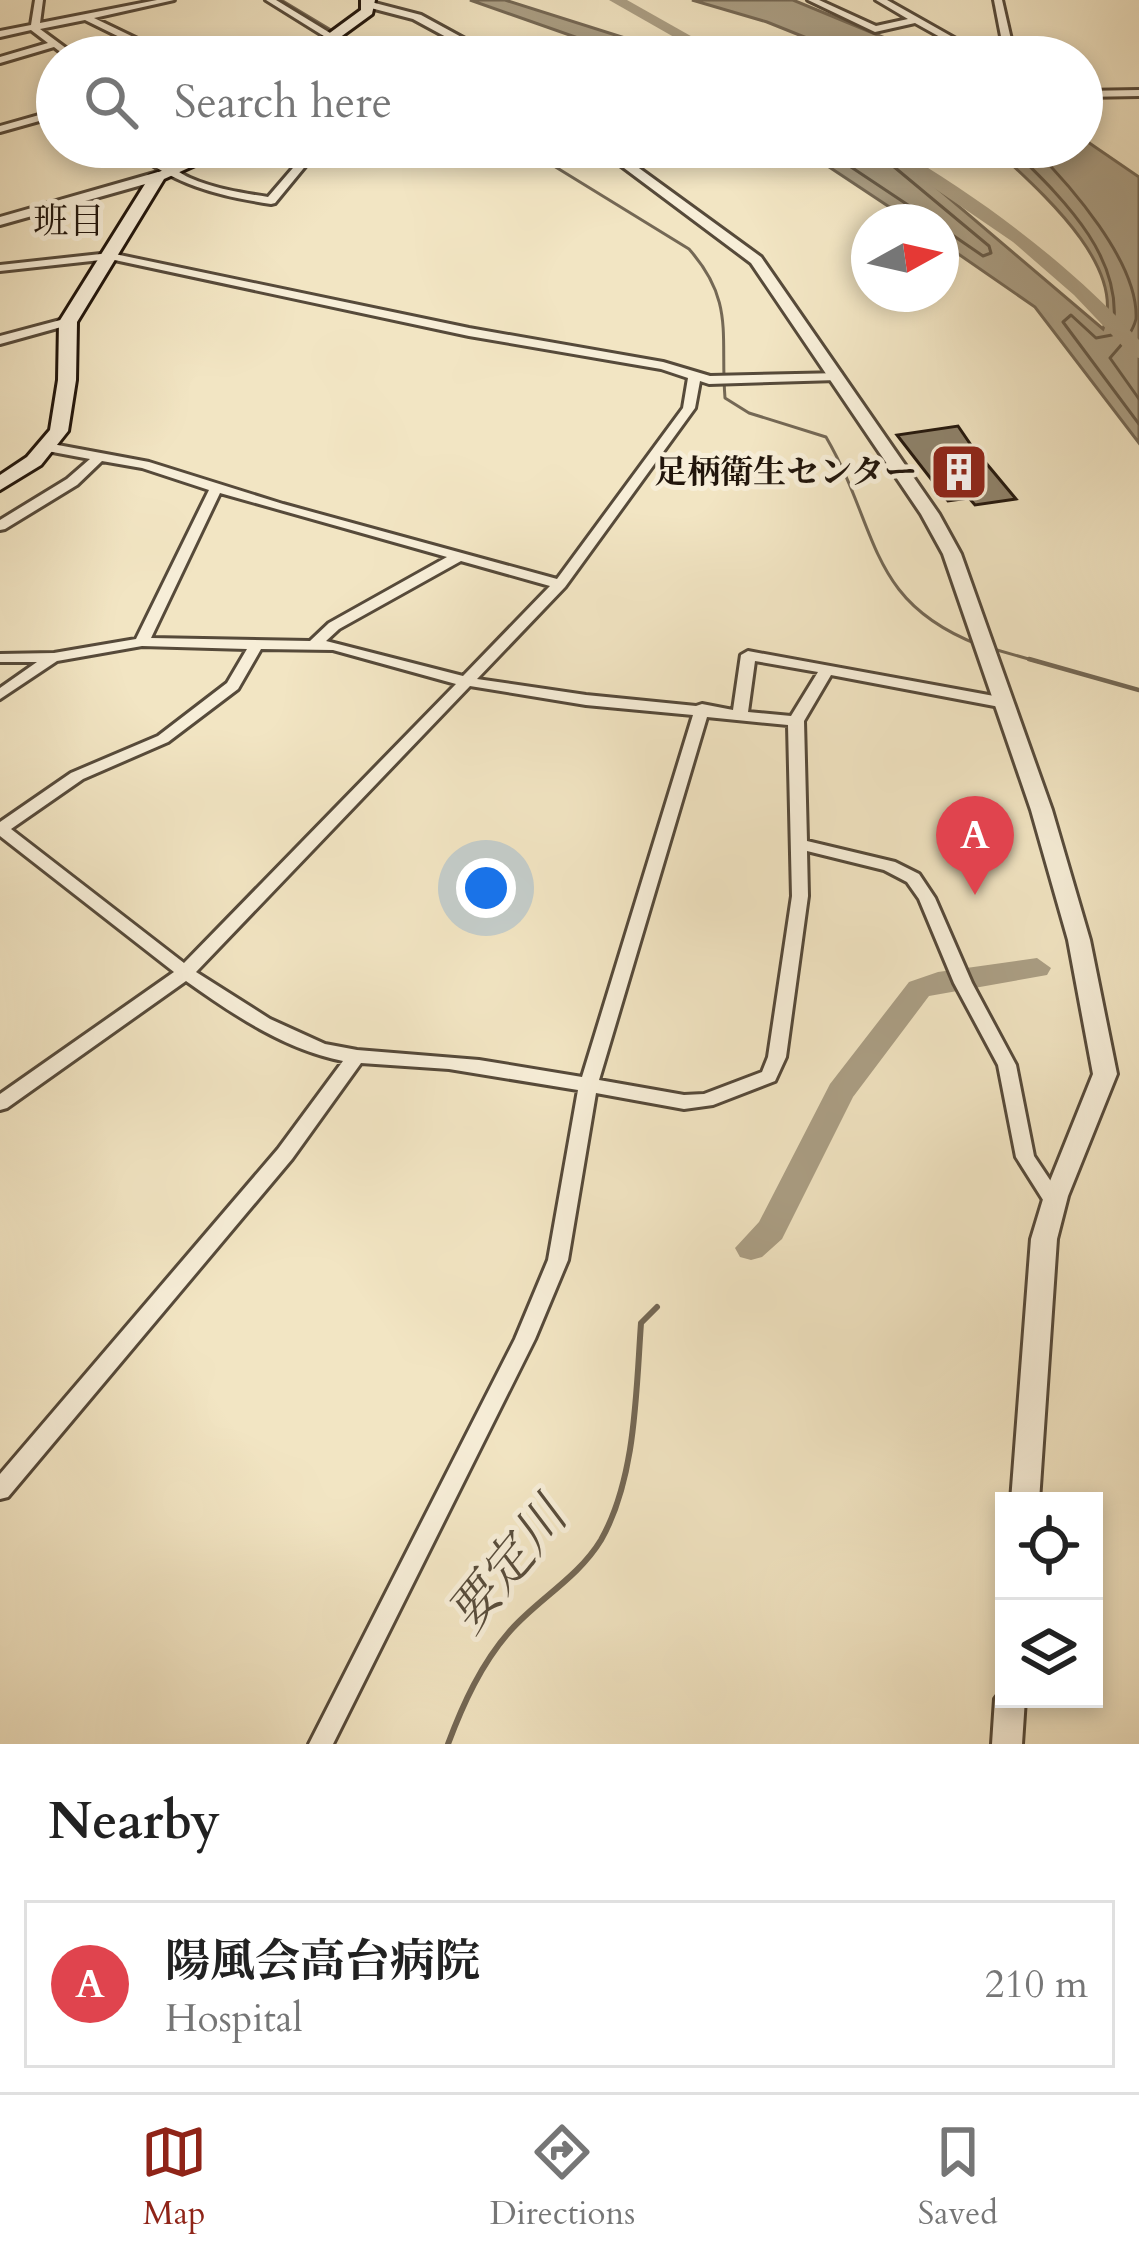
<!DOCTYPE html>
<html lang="en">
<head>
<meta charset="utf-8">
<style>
  :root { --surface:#fff; --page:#f6f6f6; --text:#222; --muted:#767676; --line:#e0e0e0; --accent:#8f2418 }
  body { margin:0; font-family:Cardo,"Noto Serif JP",serif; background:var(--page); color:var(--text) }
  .controls { position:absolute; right:36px; bottom:36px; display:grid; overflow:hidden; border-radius:0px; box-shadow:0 6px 18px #0003 }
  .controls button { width:108px; height:108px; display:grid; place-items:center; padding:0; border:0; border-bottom:3px solid var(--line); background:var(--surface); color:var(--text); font:60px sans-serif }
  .compass { position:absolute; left:851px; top:204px; width:108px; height:108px; border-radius:50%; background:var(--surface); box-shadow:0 6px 18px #0003; rotate:82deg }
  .you { position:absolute; left:486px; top:888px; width:42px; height:42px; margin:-30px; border:9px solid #fff; border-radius:50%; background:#1a73e8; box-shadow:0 0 0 18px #1a73e833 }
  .badge { display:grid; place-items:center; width:78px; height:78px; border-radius:50%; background:var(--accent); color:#fff; font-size:39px; font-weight:700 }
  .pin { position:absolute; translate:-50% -99px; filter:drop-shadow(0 3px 6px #0008) }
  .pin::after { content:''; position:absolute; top:63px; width:42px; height:36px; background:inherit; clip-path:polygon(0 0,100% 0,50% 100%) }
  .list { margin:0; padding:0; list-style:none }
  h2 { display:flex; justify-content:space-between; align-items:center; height:156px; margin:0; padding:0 48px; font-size:51px }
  h2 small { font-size:39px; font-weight:400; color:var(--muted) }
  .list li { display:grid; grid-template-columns:78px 1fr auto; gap:36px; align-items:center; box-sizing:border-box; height:168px; margin:0 24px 24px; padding:0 24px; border:3px solid var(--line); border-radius:0px }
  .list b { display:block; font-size:45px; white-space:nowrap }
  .list p { margin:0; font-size:39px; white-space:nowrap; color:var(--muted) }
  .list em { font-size:39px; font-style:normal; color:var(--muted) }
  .icon { flex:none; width:66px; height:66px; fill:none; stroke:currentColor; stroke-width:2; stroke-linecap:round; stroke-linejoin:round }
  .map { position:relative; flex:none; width:1139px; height:1744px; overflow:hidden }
  .search { position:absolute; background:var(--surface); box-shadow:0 6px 18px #0003; left:36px; right:36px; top:36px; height:132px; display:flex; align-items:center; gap:30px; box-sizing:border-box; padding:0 42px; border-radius:66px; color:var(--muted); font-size:45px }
  .sheet { height:348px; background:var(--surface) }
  nav { display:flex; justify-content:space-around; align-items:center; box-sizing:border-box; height:168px; border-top:3px solid var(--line); background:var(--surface); font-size:33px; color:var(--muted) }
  nav a { display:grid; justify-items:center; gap:6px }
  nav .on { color:var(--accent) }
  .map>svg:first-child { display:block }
  .water { fill:#ab9f85; stroke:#746855; stroke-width:3 }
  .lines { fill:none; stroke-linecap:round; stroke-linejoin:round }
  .shore { stroke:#665a48; stroke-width:3 }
  .stream-far2 { stroke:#746855; stroke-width:3 }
  .stream-far1 { stroke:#746855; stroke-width:4.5 }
  .stream { stroke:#746855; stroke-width:6 }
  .river { fill:#ab9f85; fill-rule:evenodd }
  .building { fill:#8e826b; stroke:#22160c; stroke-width:3 }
  .minor-casing { stroke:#564a3a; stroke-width:6 }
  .tertiary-casing { stroke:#564a3a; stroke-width:6 }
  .secondary-casing { stroke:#22160c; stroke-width:6 }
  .minor { fill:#f7eed8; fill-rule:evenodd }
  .tertiary { fill:#f7eed8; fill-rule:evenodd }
  .secondary { fill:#f7eed8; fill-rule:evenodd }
  .labels { text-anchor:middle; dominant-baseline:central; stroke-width:10; stroke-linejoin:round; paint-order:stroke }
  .far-poi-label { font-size:33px; font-weight:bold; fill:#22160c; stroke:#f7eed8; text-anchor:end }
  .far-neighbourhood-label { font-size:36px; fill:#22160c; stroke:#f7eed8 }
  .near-water-label { font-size:51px; font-style:italic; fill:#594d3c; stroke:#f7eed8 }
</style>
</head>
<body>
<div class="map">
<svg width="1139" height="1744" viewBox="0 0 1139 1744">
  <rect width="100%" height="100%" fill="#f2e5c3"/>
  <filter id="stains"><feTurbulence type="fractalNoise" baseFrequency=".00167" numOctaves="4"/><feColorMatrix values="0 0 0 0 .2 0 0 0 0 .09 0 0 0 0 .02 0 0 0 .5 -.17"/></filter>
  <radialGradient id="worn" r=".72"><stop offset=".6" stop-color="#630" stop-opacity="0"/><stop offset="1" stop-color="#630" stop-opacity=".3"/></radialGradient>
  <g class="water">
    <path d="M 470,0 L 505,0 L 685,57 L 632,57 Z"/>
    <path d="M 692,0 L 793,0 L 931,57 L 854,57 L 767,22 Z"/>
    <path d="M 1082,138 L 1139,177 L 1139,443 L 1035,307 L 941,242 L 941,222 L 912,222 L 799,147 L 889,147 L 1103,329 C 1129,265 1035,187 993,147 L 1082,147 Z"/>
  </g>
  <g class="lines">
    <g class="shore">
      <path d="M 821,147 L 911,207 L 917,222"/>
      <path d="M 882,147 L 887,161 L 989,246 L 991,253 L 983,256 L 951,234 L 941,233"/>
      <path d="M 1010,147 C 1060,196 1128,258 1112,335 L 1096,338 L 1071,315 L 1063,322 L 1139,424"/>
      <path d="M 1032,147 C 1068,183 1139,262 1136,319 C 1132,335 1120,346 1110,358 L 1139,399"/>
    </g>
    <g class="stream-far2">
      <path d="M 281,0 L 376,57"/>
      <path d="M 523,147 L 689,249 C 735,301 720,335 725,398 L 749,413 L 826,437 C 880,530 866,601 979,645"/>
      <path d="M 990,648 L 1039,662"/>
    </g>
    <path class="stream-far1" d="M 1029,659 L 1139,690"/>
    <path class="stream" d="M 448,1744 C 463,1704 481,1664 510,1631 C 538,1599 578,1578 601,1540 C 636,1478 636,1392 641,1323 L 657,1307"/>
    <g class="river">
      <path d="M 609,0 L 627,0 L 728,57 L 709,57 Z"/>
      <path d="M 874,147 L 894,147 C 985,201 1067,262 1139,340 L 1139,358 L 1132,356 L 1074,295 L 1013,242 Z"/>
      <path d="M 1037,958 L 1051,968 L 1047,975 L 929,996 L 853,1097 L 782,1239 L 762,1257 L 751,1260 L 740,1257 L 735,1248 L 759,1222 L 830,1084 L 909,982 L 938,972 Z"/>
    </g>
  </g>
  <path class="building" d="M 958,426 L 971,445 L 1016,499 L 975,505 L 969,498 L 948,501 L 897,435 Z"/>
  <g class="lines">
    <defs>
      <g id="minor">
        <path d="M 35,0 L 43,0 L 40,23 L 157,0 L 174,0 L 94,18 L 150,45 L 199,57 L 181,57 L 144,49 L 85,20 L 40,29 L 78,57 L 67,57 L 54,47 L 0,63 L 0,57 L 48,43 L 31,30 L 0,37 L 0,31 L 31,25 Z"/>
        <path d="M 266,0 L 276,0 L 335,36 L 327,38 Z"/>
        <path d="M 808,0 L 819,0 L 876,26 L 908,19 L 876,0 L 887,0 L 988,57 L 976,57 L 915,23 L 875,32 Z"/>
        <path d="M 994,0 L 1002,0 L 1015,57 L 1005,57 Z"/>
        <path d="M 57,76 L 55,85 L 57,97 L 44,84 Z"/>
        <path d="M 1139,90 L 1139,96 L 1082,97 L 1082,91 Z"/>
        <path d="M 57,110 L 57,116 L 0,132 L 0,126 Z"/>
        <path d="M 129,147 C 150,147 170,169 190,178 C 215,189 242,193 268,197 L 311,147 L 321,147 L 275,203 L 271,204 C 218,196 170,184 129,147 Z"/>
        <path d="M 110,253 L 469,328 L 663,362 L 710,376 L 841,373 L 841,379 L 837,380 L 709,384 L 700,381 L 695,408 L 565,587 L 477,679 L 586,695 L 696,706 L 702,704 L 733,710 L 741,655 L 748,651 L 1005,698 L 1013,703 L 1005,708 L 831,675 L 804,721 L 807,841 L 895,862 L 919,874 L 935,898 L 972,983 L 1016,1065 L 1034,1156 L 1062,1198 L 1059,1203 L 1052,1205 L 1045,1203 L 1016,1157 L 998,1065 L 954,983 L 919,899 L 907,882 L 884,870 L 807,851 L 808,896 L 786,1057 L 775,1081 L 713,1105 L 684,1109 L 596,1093 L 568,1260 L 535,1339 L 333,1744 L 309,1744 L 515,1339 L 548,1260 L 578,1090 L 449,1069 L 361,1063 L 292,1159 L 8,1497 L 0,1499 L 0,1474 L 278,1149 L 343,1061 C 284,1049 234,1015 186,981 L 7,1108 L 0,1110 L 0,1094 L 174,972 L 0,836 L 0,822 L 71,773 L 158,736 L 227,683 L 247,649 L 142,646 L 57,661 L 0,699 L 0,688 L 37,662 L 0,662 L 0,654 L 54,653 L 136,639 L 209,490 L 142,468 L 102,461 L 77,485 L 5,529 L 0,530 L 0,520 L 67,479 L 90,459 L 42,450 L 42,444 L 47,443 L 149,462 L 283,504 L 557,579 L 683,408 L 688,378 L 661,369 L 469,336 L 110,259 L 0,271 L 0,265 ZM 220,493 L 447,557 L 329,623 L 310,641 L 151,638 ZM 461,561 L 550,586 L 463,676 L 326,641 L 339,629 ZM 261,649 L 333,650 L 456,684 L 184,963 L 11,829 L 83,779 L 168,742 L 238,689 ZM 755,661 L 818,672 L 791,716 L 748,712 ZM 470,686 L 586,705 L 693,715 L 582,1077 L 479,1060 L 357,1050 L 325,1044 L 270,1019 L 196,972 ZM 707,717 L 788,725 L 792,896 L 768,1057 L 762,1072 L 704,1094 L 684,1095 L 599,1080 Z"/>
        <path d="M 68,318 L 74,322 L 72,324 L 0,344 L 0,336 Z"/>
      </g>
      <g id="tertiary">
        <path d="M 371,2 L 421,15 L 498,57 L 483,57 L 413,19 L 367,7 L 367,3 Z"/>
        <path d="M 596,147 L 610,147 L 761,257 L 939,514 L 961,554 L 1052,810 L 1090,940 L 1117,1074 L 1068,1196 L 1057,1239 L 1039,1501 L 1011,1501 L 1031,1239 L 1044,1196 L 1093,1074 L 1068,940 L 1031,810 L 943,554 L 921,514 L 751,263 Z"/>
        <path d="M 158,172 L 163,173 L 163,179 L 0,225 L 0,217 Z"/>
        <path d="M 1004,1687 L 1004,1699 L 1025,1699 L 1022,1744 L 992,1744 L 995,1699 Z"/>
      </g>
      <g id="secondary">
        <path d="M 361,0 L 375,0 L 372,14 L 313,57 L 297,57 L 361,10 Z"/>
        <path d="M 215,147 L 235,147 L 164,179 L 77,322 L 76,380 L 68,431 L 41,465 L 0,490 L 0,475 L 27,457 L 50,430 L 58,380 L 59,322 L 150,176 Z"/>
      </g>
    </defs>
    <use href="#minor" class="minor-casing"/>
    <use href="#tertiary" class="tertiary-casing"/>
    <use href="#secondary" class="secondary-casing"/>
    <use href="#minor" class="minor"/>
    <use href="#tertiary" class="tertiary"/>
    <use href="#secondary" class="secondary"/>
  </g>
  <defs>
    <symbol id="building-square" viewBox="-11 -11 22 22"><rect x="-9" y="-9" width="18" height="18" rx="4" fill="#8f2418" stroke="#f7eed8"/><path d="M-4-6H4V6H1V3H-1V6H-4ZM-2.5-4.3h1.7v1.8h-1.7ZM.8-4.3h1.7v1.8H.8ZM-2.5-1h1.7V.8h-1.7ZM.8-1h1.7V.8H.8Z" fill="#fff"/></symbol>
  </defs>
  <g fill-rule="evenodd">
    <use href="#building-square" x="926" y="439" width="66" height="66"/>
  </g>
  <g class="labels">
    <g class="far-poi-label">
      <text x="917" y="472">足柄衛生センター</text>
    </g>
    <g class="far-neighbourhood-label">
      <text x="69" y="221">班目</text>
    </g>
    <g class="near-water-label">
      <text transform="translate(508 1566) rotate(-51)">要定川</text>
    </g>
  </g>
  <rect width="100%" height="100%" filter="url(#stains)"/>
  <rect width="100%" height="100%" fill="url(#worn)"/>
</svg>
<div class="controls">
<button><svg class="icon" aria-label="locate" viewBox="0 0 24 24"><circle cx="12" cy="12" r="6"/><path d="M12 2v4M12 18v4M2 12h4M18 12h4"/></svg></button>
<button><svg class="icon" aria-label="layers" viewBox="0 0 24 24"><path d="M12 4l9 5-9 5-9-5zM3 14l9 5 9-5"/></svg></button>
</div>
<svg class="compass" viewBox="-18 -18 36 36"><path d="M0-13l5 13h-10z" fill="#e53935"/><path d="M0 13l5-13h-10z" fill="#767676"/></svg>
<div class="you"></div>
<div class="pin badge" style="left:975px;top:895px;background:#e0444e">A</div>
<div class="search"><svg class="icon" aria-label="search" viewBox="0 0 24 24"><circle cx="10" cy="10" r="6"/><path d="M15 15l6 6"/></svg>Search here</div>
</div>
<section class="sheet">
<h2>Nearby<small></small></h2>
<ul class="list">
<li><span class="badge" style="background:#e0444e">A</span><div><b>陽風会高台病院</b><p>Hospital</p></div><em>210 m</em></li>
</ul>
</section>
<nav>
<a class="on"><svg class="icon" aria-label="map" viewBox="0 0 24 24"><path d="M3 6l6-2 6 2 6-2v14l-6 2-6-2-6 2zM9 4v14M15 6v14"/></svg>Map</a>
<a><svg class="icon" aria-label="directions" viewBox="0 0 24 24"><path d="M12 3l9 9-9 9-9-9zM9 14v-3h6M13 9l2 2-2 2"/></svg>Directions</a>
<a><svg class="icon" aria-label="saved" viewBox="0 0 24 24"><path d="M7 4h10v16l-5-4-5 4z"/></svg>Saved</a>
</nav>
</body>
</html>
